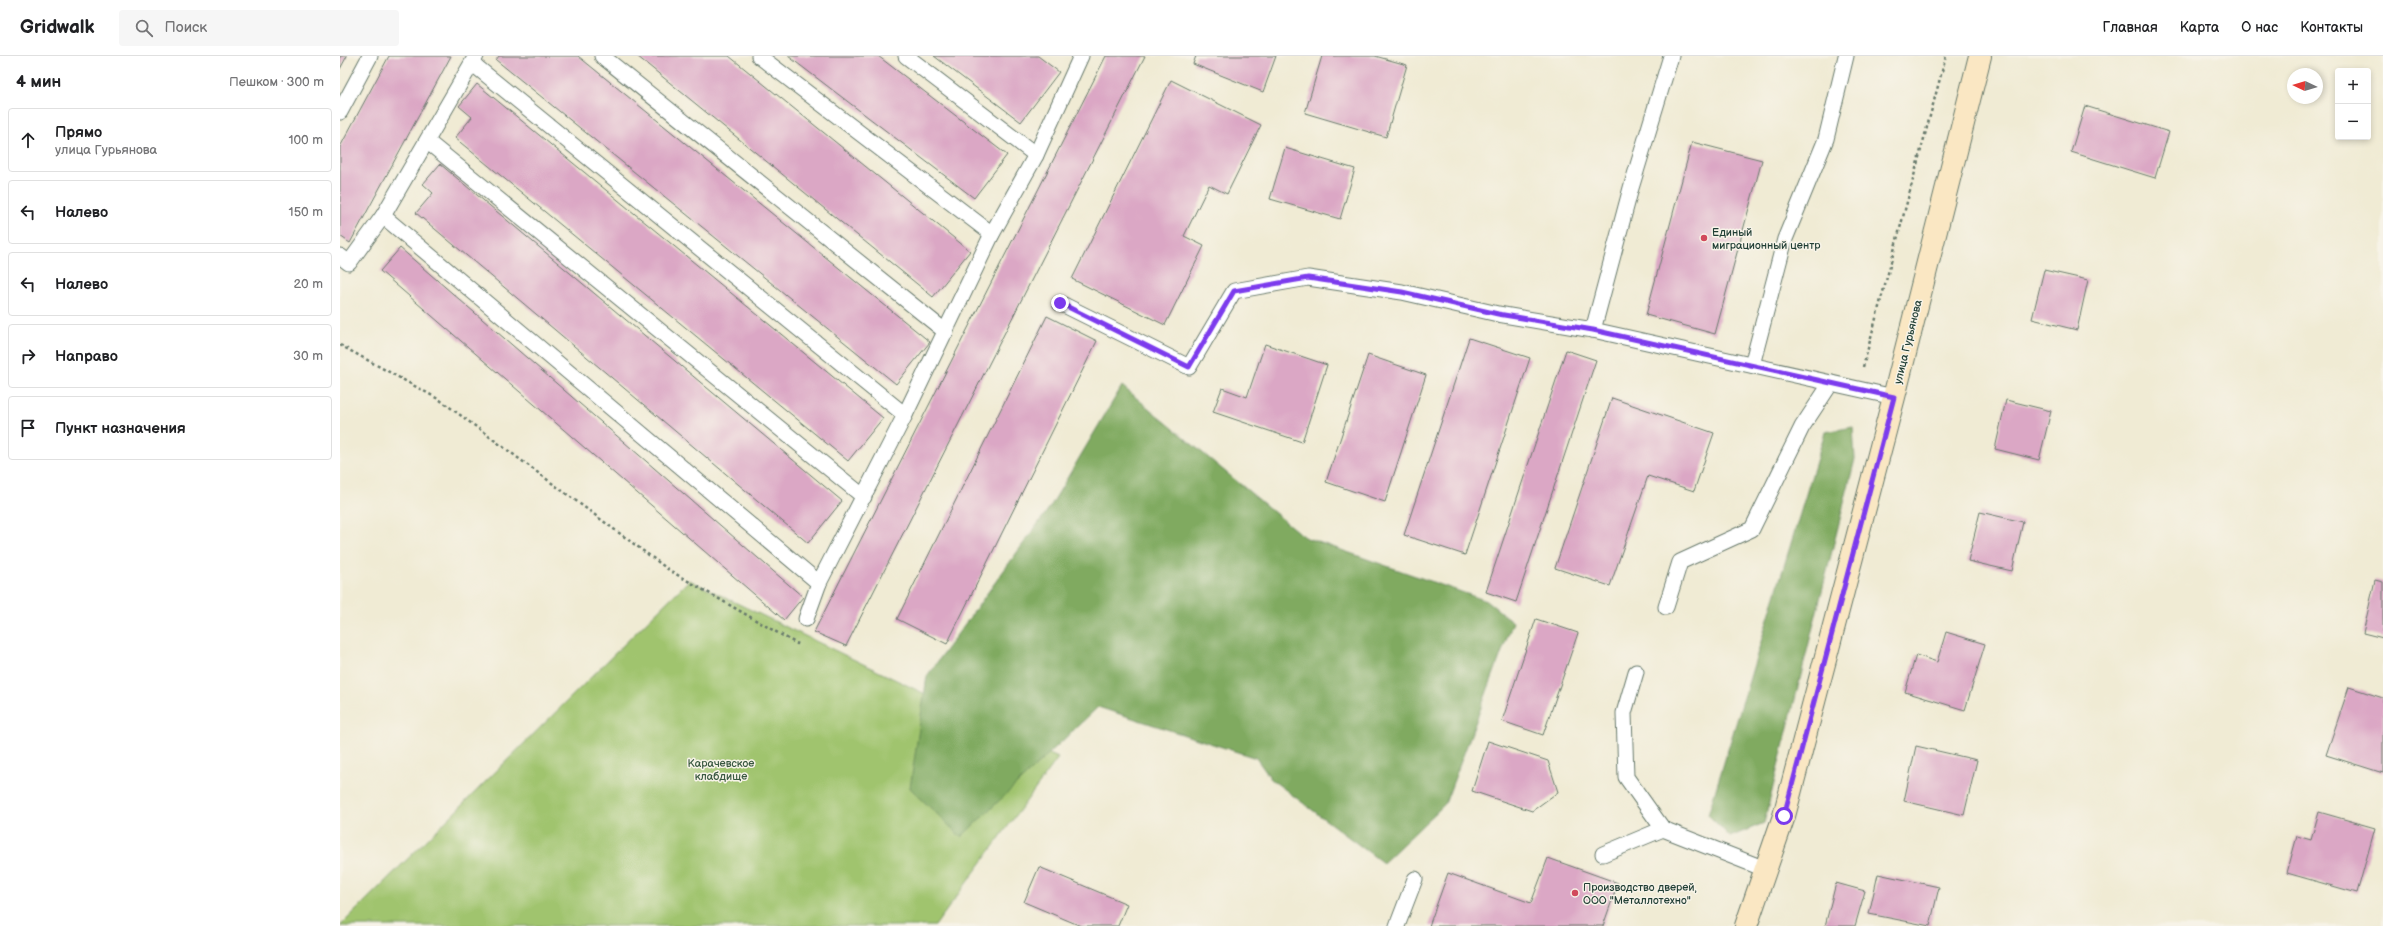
<!DOCTYPE html>
<html lang="ru">
<head>
<meta charset="utf-8">
<style>
  :root { --surface:#fff; --page:#f6f6f6; --text:#202124; --muted:#757577; --line:#e0e0e0 }
  body { margin:0; font-family:"Balsamiq Sans",sans-serif; background:var(--page); color:var(--text) }
  .controls { position:absolute; right:12px; top:12px; display:grid; overflow:hidden; border-radius:4px; box-shadow:0 2px 6px #0003 }
  .controls button { width:36px; height:36px; display:grid; place-items:center; padding:0; border:0; border-bottom:1px solid var(--line); background:var(--surface); color:var(--text); font:20px sans-serif }
  .compass { position:absolute; left:1947px; top:12px; width:36px; height:36px; border-radius:50%; background:var(--surface); box-shadow:0 2px 6px #0003; rotate:274deg }
  .stop { position:absolute; width:12px; height:12px; margin:-9px; border:3px solid #7c3aed; border-radius:50%; background:#fff }
  .stop.end { background:#7c3aed; border-color:#fff; box-shadow:0 1px 4px #0008 }
  .list { margin:0; padding:0; list-style:none }
  h2 { display:flex; justify-content:space-between; align-items:center; height:52px; margin:0; padding:0 16px; font-size:17px }
  h2 small { font-size:13px; font-weight:400; color:var(--muted) }
  .list li { display:grid; grid-template-columns:26px 1fr auto; gap:12px; align-items:center; box-sizing:border-box; height:64px; margin:0 8px 8px; padding:0 8px; border:1px solid var(--line); border-radius:4px }
  .list b { display:block; font-size:15px; white-space:nowrap }
  .list p { margin:0; font-size:13px; white-space:nowrap; color:var(--muted) }
  .list em { font-size:13px; font-style:normal; color:var(--muted) }
  .icon { flex:none; width:22px; height:22px; fill:none; stroke:currentColor; stroke-width:2; stroke-linecap:round; stroke-linejoin:round }
  .map { position:relative; flex:none; width:2043px; height:870px; overflow:hidden }
  header { display:flex; align-items:center; gap:24px; box-sizing:border-box; height:56px; padding:0 20px; background:var(--surface); border-bottom:1px solid var(--line) }
  header strong { font-size:19px }
  nav { display:flex; gap:22px; margin-inline-start:auto; font-size:14px }
  .search { width:280px; height:36px; background:var(--page); display:flex; align-items:center; gap:10px; box-sizing:border-box; padding:0 14px; border-radius:4px; color:var(--muted); font-size:15px }
  main { display:flex }
  aside { flex:1; background:var(--surface) }
  .map>svg:first-child { display:block }
  .green { fill:#a0c46e; stroke:#608051 }
  .forest { fill:#80aa61; stroke:#50744a }
  .building { fill:#dba7c5 }
  .lines { fill:none; stroke-linecap:round; stroke-linejoin:round }
  .lane-casing { stroke:#687a6c; stroke-width:17 }
  .secondary-casing { stroke:#687a6c; stroke-width:24 }
  .path { stroke:#687a6c; stroke-width:2.5; stroke-dasharray:3 3; stroke-linecap:butt }
  .lane { stroke:#fff; stroke-width:15 }
  .secondary { stroke:#fae7c3; stroke-width:22 }
  .route { stroke:#7c3aed; stroke-width:5 }
  .poi-dot { fill:#d1495b; stroke:#f7f3e8; stroke-width:1.5 }
  .labels { text-anchor:middle; dominant-baseline:central; stroke-width:3; stroke-linejoin:round; paint-order:stroke }
  .poi-label { font-size:11px; fill:#1f3d34; stroke:#f7f3e8; text-anchor:start }
  .street-label { font-size:11px; fill:#1f3d34; stroke:#f7f3e8 }
  .park-label { font-size:11px; fill:#395840; stroke:#f7f3e8 }
</style>
</head>
<body>
<header>
<strong>Gridwalk</strong>
<div class="search"><svg class="icon" aria-label="search" viewBox="0 0 24 24"><circle cx="10" cy="10" r="6"/><path d="M15 15l6 6"/></svg>Поиск</div>
<nav><a>Главная</a><a>Карта</a><a>О нас</a><a>Контакты</a></nav>
</header>
<main>
<aside>
<h2>4 мин<small>Пешком · 300 m</small></h2>
<ul class="list">
<li><svg class="icon" aria-label="ahead" viewBox="0 0 24 24"><path d="M12 20V5M6 11l6-6 6 6"/></svg><div><b>Прямо</b><p>улица Гурьянова</p></div><em>100 m</em></li>
<li><svg class="icon" aria-label="left" viewBox="0 0 24 24"><path d="M17 20v-9H6M10 6l-5 5 5 5"/></svg><div><b>Налево</b></div><em>150 m</em></li>
<li><svg class="icon" aria-label="left" viewBox="0 0 24 24"><path d="M17 20v-9H6M10 6l-5 5 5 5"/></svg><div><b>Налево</b></div><em>20 m</em></li>
<li><svg class="icon" aria-label="right" viewBox="0 0 24 24"><path d="M7 20v-9h11M14 6l5 5-5 5"/></svg><div><b>Направо</b></div><em>30 m</em></li>
<li><svg class="icon" aria-label="arrive" viewBox="0 0 24 24"><path d="M6 21V4h12l-3 4 3 4H6"/></svg><div><b>Пункт назначения</b></div></li>
</ul>
</aside>
<div class="map">
<svg width="2043" height="870" viewBox="0 0 2043 870">
  <rect width="100%" height="100%" fill="#f7f3e8"/>
  <filter id="ink" filterUnits="userSpaceOnUse"><feTurbulence type="fractalNoise" baseFrequency=".025" numOctaves="2"/><feDisplacementMap in="SourceGraphic" scale="8" xChannelSelector="R" yChannelSelector="G"/><feConvolveMatrix kernelMatrix="1 2 1 2 8 2 1 2 1" color-interpolation-filters="sRGB"/></filter>
  <filter id="wash" filterUnits="userSpaceOnUse"><feTurbulence type="fractalNoise" baseFrequency=".012" numOctaves="4" result="noise"/><feDisplacementMap in="SourceGraphic" scale="16" xChannelSelector="R" yChannelSelector="G"/><feGaussianBlur stdDeviation="0.9" result="paint"/><feColorMatrix in="noise" values="0 0 0 0 0 0 0 0 0 0 0 0 0 0 0 0 0 1.4 0 .05"/><feComposite in="paint" operator="in"/></filter>
  <g filter="url(#wash)">
    <rect width="100%" height="100%" fill="#f0ebd4"/>
    <path class="green" d="M 349,524 L 718,702 L 595,870 L 0,870 Z"/>
    <g class="forest">
      <path d="M 782,330 L 964,481 L 1147,545 L 1173,566 L 1105,748 L 1043,807 L 931,723 L 916,702 L 758,651 L 621,781 L 570,732 L 587,620 L 710,451 Z"/>
      <path d="M 1513,371 L 1515,403 L 1424,767 L 1390,781 L 1368,759 L 1485,376 Z"/>
    </g>
    <g id="blocks">
      <g class="building">
        <path d="M 0,0 L 7,0 L 0,13 Z"/>
        <path d="M 49,0 L 111,0 L 10,187 L 0,180 L 0,91 Z"/>
        <path d="M 159,0 L 238,0 L 590,286 L 556,328 L 156,4 Z"/>
        <path d="M 297,0 L 389,0 L 630,195 L 593,241 Z"/>
        <path d="M 448,0 L 538,0 L 667,99 L 634,142 Z"/>
        <path d="M 594,0 L 698,0 L 719,16 L 681,66 Z"/>
        <path d="M 766,0 L 805,0 L 506,590 L 474,576 Z"/>
        <path d="M 856,0 L 936,0 L 923,36 L 853,8 Z"/>
        <path d="M 982,0 L 1035,0 L 1067,9 L 1046,81 L 965,57 Z"/>
        <path d="M 831,24 L 921,69 L 887,138 L 869,129 L 844,180 L 864,190 L 825,269 L 732,223 Z"/>
        <path d="M 137,28 L 543,362 L 508,405 L 115,82 L 132,61 L 119,50 Z"/>
        <path d="M 1745,50 L 1829,76 L 1815,122 L 1731,96 Z"/>
        <path d="M 1352,86 L 1422,104 L 1375,278 L 1306,259 Z"/>
        <path d="M 945,92 L 1015,113 L 1000,163 L 930,143 Z"/>
        <path d="M 100,108 L 502,445 L 468,487 L 76,157 L 93,137 L 83,128 Z"/>
        <path d="M 60,192 L 463,541 L 444,564 L 40,215 Z"/>
        <path d="M 1704,214 L 1748,224 L 1737,274 L 1692,263 Z"/>
        <path d="M 707,260 L 757,285 L 607,588 L 557,563 Z"/>
        <path d="M 1129,282 L 1190,302 L 1125,499 L 1064,479 Z"/>
        <path d="M 925,288 L 987,309 L 962,386 L 873,356 L 882,332 L 907,341 Z"/>
        <path d="M 1226,294 L 1256,304 L 1176,546 L 1146,536 Z"/>
        <path d="M 1028,299 L 1086,319 L 1045,446 L 986,426 Z"/>
        <path d="M 1272,342 L 1374,377 L 1354,435 L 1308,420 L 1270,530 L 1215,512 Z"/>
        <path d="M 1666,344 L 1711,355 L 1699,404 L 1655,393 Z"/>
        <path d="M 1640,456 L 1683,466 L 1672,515 L 1628,505 Z"/>
        <path d="M 2035,524 L 2043,526 L 2043,582 L 2023,577 Z"/>
        <path d="M 1196,563 L 1238,577 L 1203,679 L 1162,665 Z"/>
        <path d="M 1606,576 L 1645,588 L 1625,654 L 1565,636 L 1576,599 L 1597,606 Z"/>
        <path d="M 2009,631 L 2043,642 L 2043,717 L 1986,699 Z"/>
        <path d="M 1148,685 L 1208,705 L 1218,736 L 1192,755 L 1132,735 Z"/>
        <path d="M 1576,690 L 1637,704 L 1624,759 L 1564,745 Z"/>
        <path d="M 1979,756 L 2035,772 L 2017,837 L 1947,817 L 1957,780 L 1971,784 Z"/>
        <path d="M 1208,802 L 1278,827 L 1263,870 L 1089,870 L 1108,817 L 1191,847 Z"/>
        <path d="M 699,811 L 787,848 L 778,870 L 741,870 L 684,846 Z"/>
        <path d="M 1538,818 L 1599,831 L 1590,870 L 1529,858 Z"/>
        <path d="M 1496,827 L 1525,835 L 1515,870 L 1485,870 Z"/>
      </g>
    </g>
  </g>
  <g filter="url(#ink)">
    <use href="#blocks" fill-opacity="0" stroke="#687a6c" stroke-width="1"/>
    <g class="lines">
      <defs>
        <g id="lane">
          <path d="M 262,0 L 606,276"/>
          <path d="M 419,0 L 652,178"/>
          <path d="M 566,0 L 696,99"/>
          <path d="M 133,8 L 565,359"/>
          <path d="M 0,56 L 30,0"/>
          <path d="M 88,86 L 524,441"/>
          <path d="M 43,160 L 479,527 L 565,359 L 652,178 L 696,99 L 741,0"/>
          <path d="M 0,200 L 9,207 L 43,160 L 136,0"/>
          <path d="M 720,247 L 849,311 L 894,235 L 968,222 L 1062,236 L 1158,258 L 1253,274 L 1554,341"/>
          <path d="M 1253,274 L 1291,132 L 1331,0"/>
          <path d="M 1412,309 L 1445,183 L 1486,83 L 1506,0"/>
          <path d="M 1326,551 L 1340,506 L 1412,473 L 1462,371 L 1491,327"/>
          <path d="M 466,563 L 479,527"/>
          <path d="M 1296,616 L 1284,657 L 1286,721 L 1323,773 L 1425,813"/>
          <path d="M 1263,798 L 1323,773"/>
          <path d="M 1057,870 L 1075,823"/>
        </g>
        <path id="secondary" d="M 1406,870 L 1444,760 L 1554,341 L 1640,0"/>
      </defs>
      <use href="#lane" class="lane-casing"/>
      <use href="#secondary" class="secondary-casing"/>
      <g class="path">
        <path d="M 0,289 L 100,344 L 329,514 L 457,588 L 458,584"/>
        <path d="M 1523,311 L 1606,0"/>
      </g>
      <use href="#lane" class="lane"/>
      <use href="#secondary" class="secondary"/>
    </g>
  </g>
  <g class="lines" filter="url(#ink)">
    <path class="route" d="M 720,247 L 849,311 L 894,235 L 968,222 L 1062,236 L 1158,258 L 1253,274 L 1554,341 L 1444,760"/>
  </g>
  <g class="poi-dot">
    <circle cx="1364" cy="182" r="4"/>
    <circle cx="1235" cy="837" r="4"/>
  </g>
  <g class="labels">
    <g class="poi-label">
      <text x="1372" y="176">Единый<tspan x="1372" dy="13">миграционный центр</tspan></text>
      <text x="1243" y="831">Производство дверей,<tspan x="1243" dy="13">ООО "Металлотехно"</tspan></text>
    </g>
    <g class="street-label">
      <text transform="translate(1568 286) rotate(-76)">улица Гурьянова</text>
    </g>
    <g class="park-label">
      <text x="381" y="707">Карачевское<tspan x="381" dy="13">клабдище</tspan></text>
    </g>
  </g>
</svg>
<div class="controls">
<button>+</button>
<button>−</button>
</div>
<svg class="compass" viewBox="-18 -18 36 36"><path d="M0-13l5 13h-10z" fill="#e53935"/><path d="M0 13l5-13h-10z" fill="#757577"/></svg>
<div class="stop" style="left:1444px;top:760px"></div>
<div class="stop end" style="left:720px;top:247px"></div>
</div>
</main>
</body>
</html>
